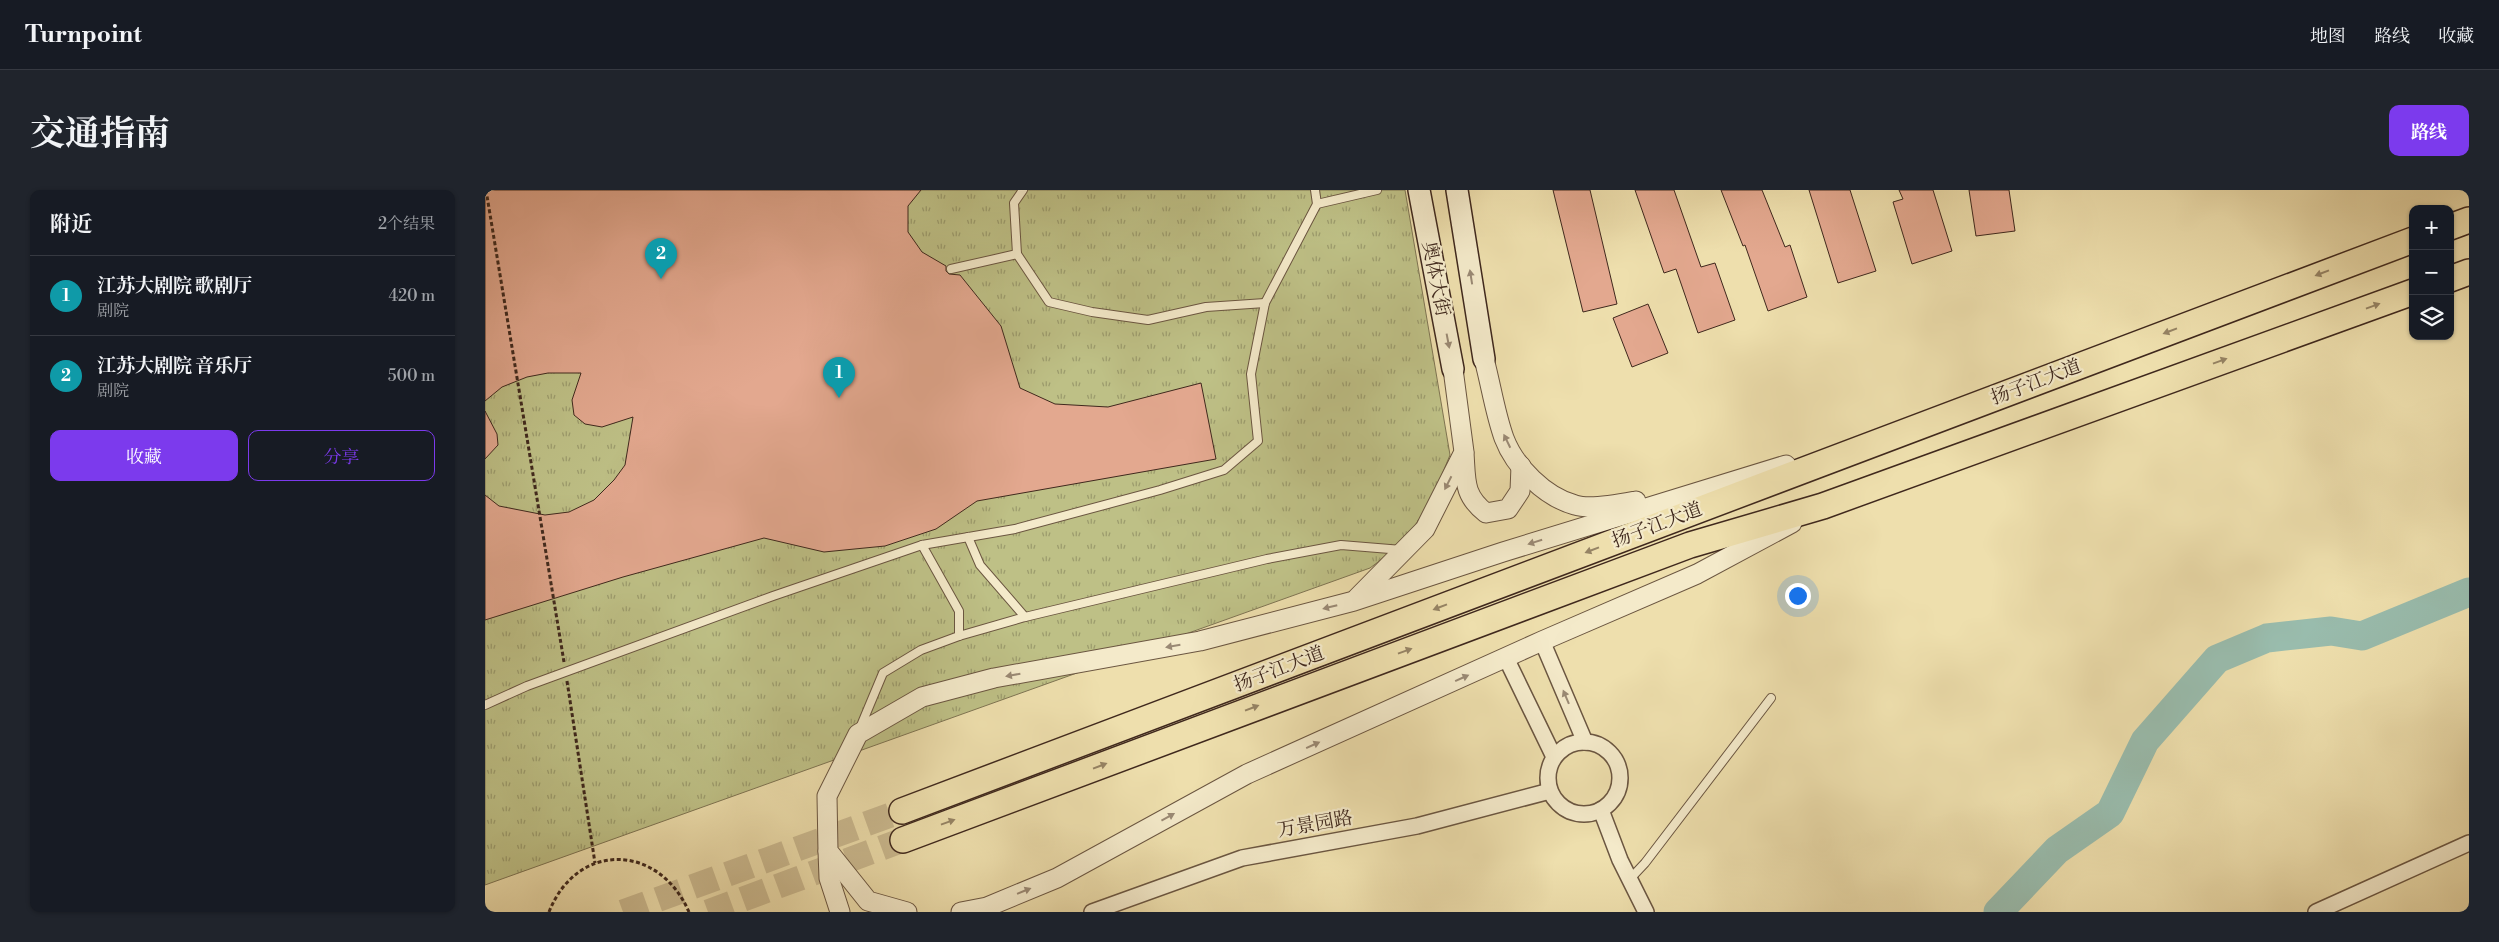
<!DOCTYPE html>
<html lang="zh">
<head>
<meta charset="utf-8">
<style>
  :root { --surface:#171b24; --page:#20242c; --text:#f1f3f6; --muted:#9ea1a6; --line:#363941; --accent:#7c3aed }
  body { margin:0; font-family:"Libre Bodoni","Noto Serif SC",serif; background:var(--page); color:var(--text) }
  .controls { position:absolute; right:15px; top:15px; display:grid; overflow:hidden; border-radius:10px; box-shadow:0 1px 4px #0004 }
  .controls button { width:45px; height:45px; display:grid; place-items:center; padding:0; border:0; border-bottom:1px solid var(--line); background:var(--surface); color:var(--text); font:25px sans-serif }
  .you { position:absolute; left:1312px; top:405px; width:18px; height:18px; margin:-12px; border:4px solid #fff; border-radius:50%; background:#1a73e8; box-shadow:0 0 0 8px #1a73e833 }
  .badge { display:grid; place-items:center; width:32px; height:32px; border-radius:50%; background:var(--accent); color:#fff; font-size:16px; font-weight:700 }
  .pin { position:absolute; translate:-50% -41px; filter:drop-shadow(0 1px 2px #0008) }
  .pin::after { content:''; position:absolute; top:26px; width:18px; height:15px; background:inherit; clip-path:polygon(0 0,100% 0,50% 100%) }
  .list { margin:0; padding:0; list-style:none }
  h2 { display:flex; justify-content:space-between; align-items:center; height:65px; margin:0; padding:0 20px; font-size:21px }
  h2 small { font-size:16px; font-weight:400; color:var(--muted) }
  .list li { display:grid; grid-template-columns:32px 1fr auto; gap:15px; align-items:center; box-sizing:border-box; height:80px; padding:0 20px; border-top:1px solid var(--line) }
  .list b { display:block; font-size:19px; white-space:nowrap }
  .list p { margin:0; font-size:16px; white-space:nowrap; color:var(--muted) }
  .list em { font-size:16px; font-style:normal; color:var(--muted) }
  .actions { display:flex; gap:10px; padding:15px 20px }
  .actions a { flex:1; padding:11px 0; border:1px solid var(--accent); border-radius:10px; text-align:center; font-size:18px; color:var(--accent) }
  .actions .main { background:var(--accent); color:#fff }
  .icon { flex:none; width:28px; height:28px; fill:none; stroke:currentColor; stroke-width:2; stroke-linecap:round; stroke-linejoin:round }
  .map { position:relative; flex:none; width:1984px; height:722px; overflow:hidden; border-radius:10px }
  header { display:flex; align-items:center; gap:30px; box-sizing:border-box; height:70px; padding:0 25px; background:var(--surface); border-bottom:1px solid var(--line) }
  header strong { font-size:24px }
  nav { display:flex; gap:28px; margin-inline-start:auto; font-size:18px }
  .intro { display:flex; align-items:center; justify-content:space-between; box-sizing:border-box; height:120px; padding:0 30px }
  h1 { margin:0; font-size:35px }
  .button { padding:12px 22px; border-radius:10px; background:var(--accent); color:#fff; font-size:18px; font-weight:700 }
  main { display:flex; gap:30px; padding:0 30px }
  aside { flex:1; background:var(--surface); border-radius:10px; box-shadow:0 1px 4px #0004 }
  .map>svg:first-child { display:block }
  .grass { fill:url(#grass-tufts); stroke:#7e7452 }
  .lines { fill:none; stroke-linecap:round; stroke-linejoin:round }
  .river { stroke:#99bcad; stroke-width:29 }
  .building { fill:#e3a88f; stroke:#3f281d }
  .trunk-tunnel { stroke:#cbba90; stroke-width:25; stroke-dasharray:25 12; stroke-linecap:butt }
  .service-casing { stroke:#6b5641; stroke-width:10 }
  .minor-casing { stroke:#6b5641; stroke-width:18 }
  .tertiary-casing { stroke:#6b5641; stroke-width:21 }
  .secondary-casing { stroke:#3f281d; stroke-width:24 }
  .trunk-casing { stroke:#3f281d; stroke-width:28 }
  .path { stroke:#3f281d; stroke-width:3; stroke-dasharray:4 2.5; stroke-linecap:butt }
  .service { stroke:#f4eaca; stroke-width:8 }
  .minor { stroke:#f4eaca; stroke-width:15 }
  .tertiary { stroke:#f4eaca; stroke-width:19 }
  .secondary { stroke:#f4eaca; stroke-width:21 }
  .trunk { stroke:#eedfad; stroke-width:25 }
  .oneway { fill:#968465 }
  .oneway2 { fill:#9a8974 }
  .labels { text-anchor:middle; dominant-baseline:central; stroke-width:4.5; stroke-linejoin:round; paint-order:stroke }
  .street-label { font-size:19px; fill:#3f281d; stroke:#f4eaca }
</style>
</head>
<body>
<header>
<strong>Turnpoint</strong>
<nav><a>地图</a><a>路线</a><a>收藏</a></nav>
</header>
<div class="intro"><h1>交通指南</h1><a class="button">路线</a></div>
<main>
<aside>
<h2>附近<small>2个结果</small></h2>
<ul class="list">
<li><span class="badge" style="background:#0f9aa8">1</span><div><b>江苏大剧院 歌剧厅</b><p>剧院</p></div><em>420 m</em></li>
<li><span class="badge" style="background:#0f9aa8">2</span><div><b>江苏大剧院 音乐厅</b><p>剧院</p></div><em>500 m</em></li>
</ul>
<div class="actions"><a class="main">收藏</a><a>分享</a></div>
</aside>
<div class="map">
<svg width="1984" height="722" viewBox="0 0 1984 722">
  <defs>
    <pattern id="grass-tufts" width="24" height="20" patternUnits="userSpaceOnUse" patternTransform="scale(1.25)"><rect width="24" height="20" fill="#bec086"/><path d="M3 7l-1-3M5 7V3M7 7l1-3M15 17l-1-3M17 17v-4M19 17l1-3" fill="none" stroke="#9c9c6d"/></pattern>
  </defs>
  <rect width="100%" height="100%" fill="#eedfad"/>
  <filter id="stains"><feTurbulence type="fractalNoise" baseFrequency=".004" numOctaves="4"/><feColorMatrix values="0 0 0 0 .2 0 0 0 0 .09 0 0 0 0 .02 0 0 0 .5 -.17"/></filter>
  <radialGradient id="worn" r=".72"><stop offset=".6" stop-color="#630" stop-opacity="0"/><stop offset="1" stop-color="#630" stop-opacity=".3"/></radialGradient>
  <path class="grass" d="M 0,0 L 920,0 L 965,265 C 943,319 932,344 885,378 L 0,695 Z"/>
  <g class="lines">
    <path class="river" d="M 1513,722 L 1572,660 L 1625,623 L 1660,551 L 1732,469 L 1782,448 L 1846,441 L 1877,446 L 1984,402"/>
  </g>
  <g class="building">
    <path d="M 0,0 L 436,0 L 423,16 L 423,42 L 437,62 L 461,76 L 461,81 L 464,84 L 475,85 L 516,136 L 535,198 L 570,214 L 623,217 L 716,193 L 731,269 L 492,311 L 451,339 L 400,356 L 339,362 L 279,348 L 138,387 L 0,430 L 0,305 L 14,316 L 60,325 L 84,322 L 109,310 L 129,290 L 140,275 L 148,227 L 117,237 L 100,234 L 89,225 L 87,210 L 96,183 L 63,183 L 42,187 L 17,197 L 0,211 Z"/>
    <path d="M 1068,0 L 1105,0 L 1132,114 L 1098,122 Z"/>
    <path d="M 1150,0 L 1189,0 L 1216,77 L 1230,73 L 1250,130 L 1213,143 L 1191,79 L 1179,83 Z"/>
    <path d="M 1236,0 L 1277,0 L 1300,57 L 1305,55 L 1322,107 L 1283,121 L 1260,55 L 1258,56 Z"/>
    <path d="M 1324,0 L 1365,0 L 1391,81 L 1353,93 Z"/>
    <path d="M 1414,0 L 1448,0 L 1467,61 L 1427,74 L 1408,12 L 1418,9 Z"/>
    <path d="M 1484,0 L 1524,0 L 1530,41 L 1491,46 Z"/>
    <path d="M 1163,114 L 1183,163 L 1147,177 L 1128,128 Z"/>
    <path d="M 0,221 L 12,244 L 13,255 L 0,269 Z"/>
  </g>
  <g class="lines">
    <g class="trunk-tunnel">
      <path d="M 138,722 L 417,621"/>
      <path d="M 223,722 L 418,650"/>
    </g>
    <defs>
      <g id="service">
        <path d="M 538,0 L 529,13 L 532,64 L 564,112 L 607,122 L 663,130 L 721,117 L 780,113"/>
        <path d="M 832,14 L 892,0"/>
        <path d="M 466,79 L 532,64"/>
        <path d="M 483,347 L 495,375 L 540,427"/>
        <path d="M 437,355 L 474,421 L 474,446"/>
        <path d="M 0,515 L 42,496 L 288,406 L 437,355 L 530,339 L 675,300 L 739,280 L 773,251 L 766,184 L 780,113 L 832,14 L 830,0"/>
        <path d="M 375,538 L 398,483 L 436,460 L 474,446 L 540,427 L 782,369 L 856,355 L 917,360"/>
        <path d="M 1144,690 L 1160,673 L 1286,508"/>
      </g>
      <g id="minor">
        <path d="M 1057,451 L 1100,552"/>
        <path d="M 1021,468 L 1069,567"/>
        <circle cx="1099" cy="588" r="36"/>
        <path d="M 1116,620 L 1135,670 L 1161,722"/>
        <path d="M 607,722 L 757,668 L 932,636 L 1065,601"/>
        <path d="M 1831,722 L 1984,653"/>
      </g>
      <g id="tertiary">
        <path d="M 999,169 C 1006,195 1010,223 1019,248 C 1030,277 1060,307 1090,315 C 1105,320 1135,314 1151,311"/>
        <path d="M 979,263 C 981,290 978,305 1001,323 L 1023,319 L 1035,301 L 1036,276"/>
        <path d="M 872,408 L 940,339 L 979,262 L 968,179"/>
        <path d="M 343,661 L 344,688 L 355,722"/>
        <path d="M 422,722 L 383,711 L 343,661 L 342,606 L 373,544 L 437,507 L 509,488 L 715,451 L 869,411 L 1018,362 L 1301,275"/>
        <path d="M 476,722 L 502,717 L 572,688 L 762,584 L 1057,451 L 1212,384 L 1307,333"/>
      </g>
      <g id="secondary">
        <path d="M 934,0 L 968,179"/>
        <path d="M 972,0 L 999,169"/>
      </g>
      <g id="trunk">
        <path d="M 1965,37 L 1984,30"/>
        <path d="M 1965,89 L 1984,82"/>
        <path d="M 417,621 L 1928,50"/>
        <path d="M 418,650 L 1205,355 L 1338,316 L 1928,102"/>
      </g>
    </defs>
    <use href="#service" class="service-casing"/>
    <use href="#minor" class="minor-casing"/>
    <use href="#tertiary" class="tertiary-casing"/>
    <use href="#secondary" class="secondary-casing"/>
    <use href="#trunk" class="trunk-casing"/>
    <g class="path">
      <path d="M 1,0 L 79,472"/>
      <path d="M 82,491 L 110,673"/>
      <path d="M 64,722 C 92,651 174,653 204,722"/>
    </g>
    <use href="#service" class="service"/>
    <use href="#minor" class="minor"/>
    <use href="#tertiary" class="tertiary"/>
    <use href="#secondary" class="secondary"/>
    <use href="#trunk" class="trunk"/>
  </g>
  <defs><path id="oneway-solid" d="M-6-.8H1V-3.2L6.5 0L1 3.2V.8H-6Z" transform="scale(1.25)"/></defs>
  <g class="oneway">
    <use href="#oneway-solid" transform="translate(1837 83) rotate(159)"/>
    <use href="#oneway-solid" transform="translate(1888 116) rotate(-20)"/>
    <use href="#oneway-solid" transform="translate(1685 141) rotate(159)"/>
    <use href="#oneway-solid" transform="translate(1735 171) rotate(-20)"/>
    <use href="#oneway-solid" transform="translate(1107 360) rotate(159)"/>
    <use href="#oneway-solid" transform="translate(955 417) rotate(159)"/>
    <use href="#oneway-solid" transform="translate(920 461) rotate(-20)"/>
    <use href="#oneway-solid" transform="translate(767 518) rotate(-21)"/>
    <use href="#oneway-solid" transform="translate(615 576) rotate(-21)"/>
    <use href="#oneway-solid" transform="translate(463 632) rotate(-20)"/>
  </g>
  <g class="oneway2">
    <use href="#oneway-solid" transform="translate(986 87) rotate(-99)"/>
    <use href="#oneway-solid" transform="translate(963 151) rotate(79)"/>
    <use href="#oneway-solid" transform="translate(1022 251) rotate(-116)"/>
    <use href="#oneway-solid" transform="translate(963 293) rotate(117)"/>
    <use href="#oneway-solid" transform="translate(1050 352) rotate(163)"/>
    <use href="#oneway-solid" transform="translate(845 417) rotate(166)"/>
    <use href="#oneway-solid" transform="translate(688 456) rotate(170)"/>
    <use href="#oneway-solid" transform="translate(528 485) rotate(170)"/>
    <use href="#oneway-solid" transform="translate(977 488) rotate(-24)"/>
    <use href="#oneway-solid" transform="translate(1081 507) rotate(-113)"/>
    <use href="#oneway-solid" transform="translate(828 555) rotate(-24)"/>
    <use href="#oneway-solid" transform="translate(683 627) rotate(-29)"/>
    <use href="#oneway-solid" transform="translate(539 701) rotate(-22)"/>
  </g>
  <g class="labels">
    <g class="street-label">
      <text transform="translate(951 89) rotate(79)">奥体大街</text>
      <text transform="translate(1551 192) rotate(-21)">扬子江大道</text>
      <text transform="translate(1172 335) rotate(-21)">扬子江大道</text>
      <text transform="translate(794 479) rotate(-21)">扬子江大道</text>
      <text transform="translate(830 634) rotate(-10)">万景园路</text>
    </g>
  </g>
  <rect width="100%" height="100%" filter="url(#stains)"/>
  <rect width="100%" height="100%" fill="url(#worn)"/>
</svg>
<div class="controls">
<button>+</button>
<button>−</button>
<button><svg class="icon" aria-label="layers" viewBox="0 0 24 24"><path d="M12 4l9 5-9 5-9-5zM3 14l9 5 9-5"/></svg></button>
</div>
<div class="you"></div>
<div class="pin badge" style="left:354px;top:208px;background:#0f9aa8">1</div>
<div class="pin badge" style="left:176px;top:89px;background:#0f9aa8">2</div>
</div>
</main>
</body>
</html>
